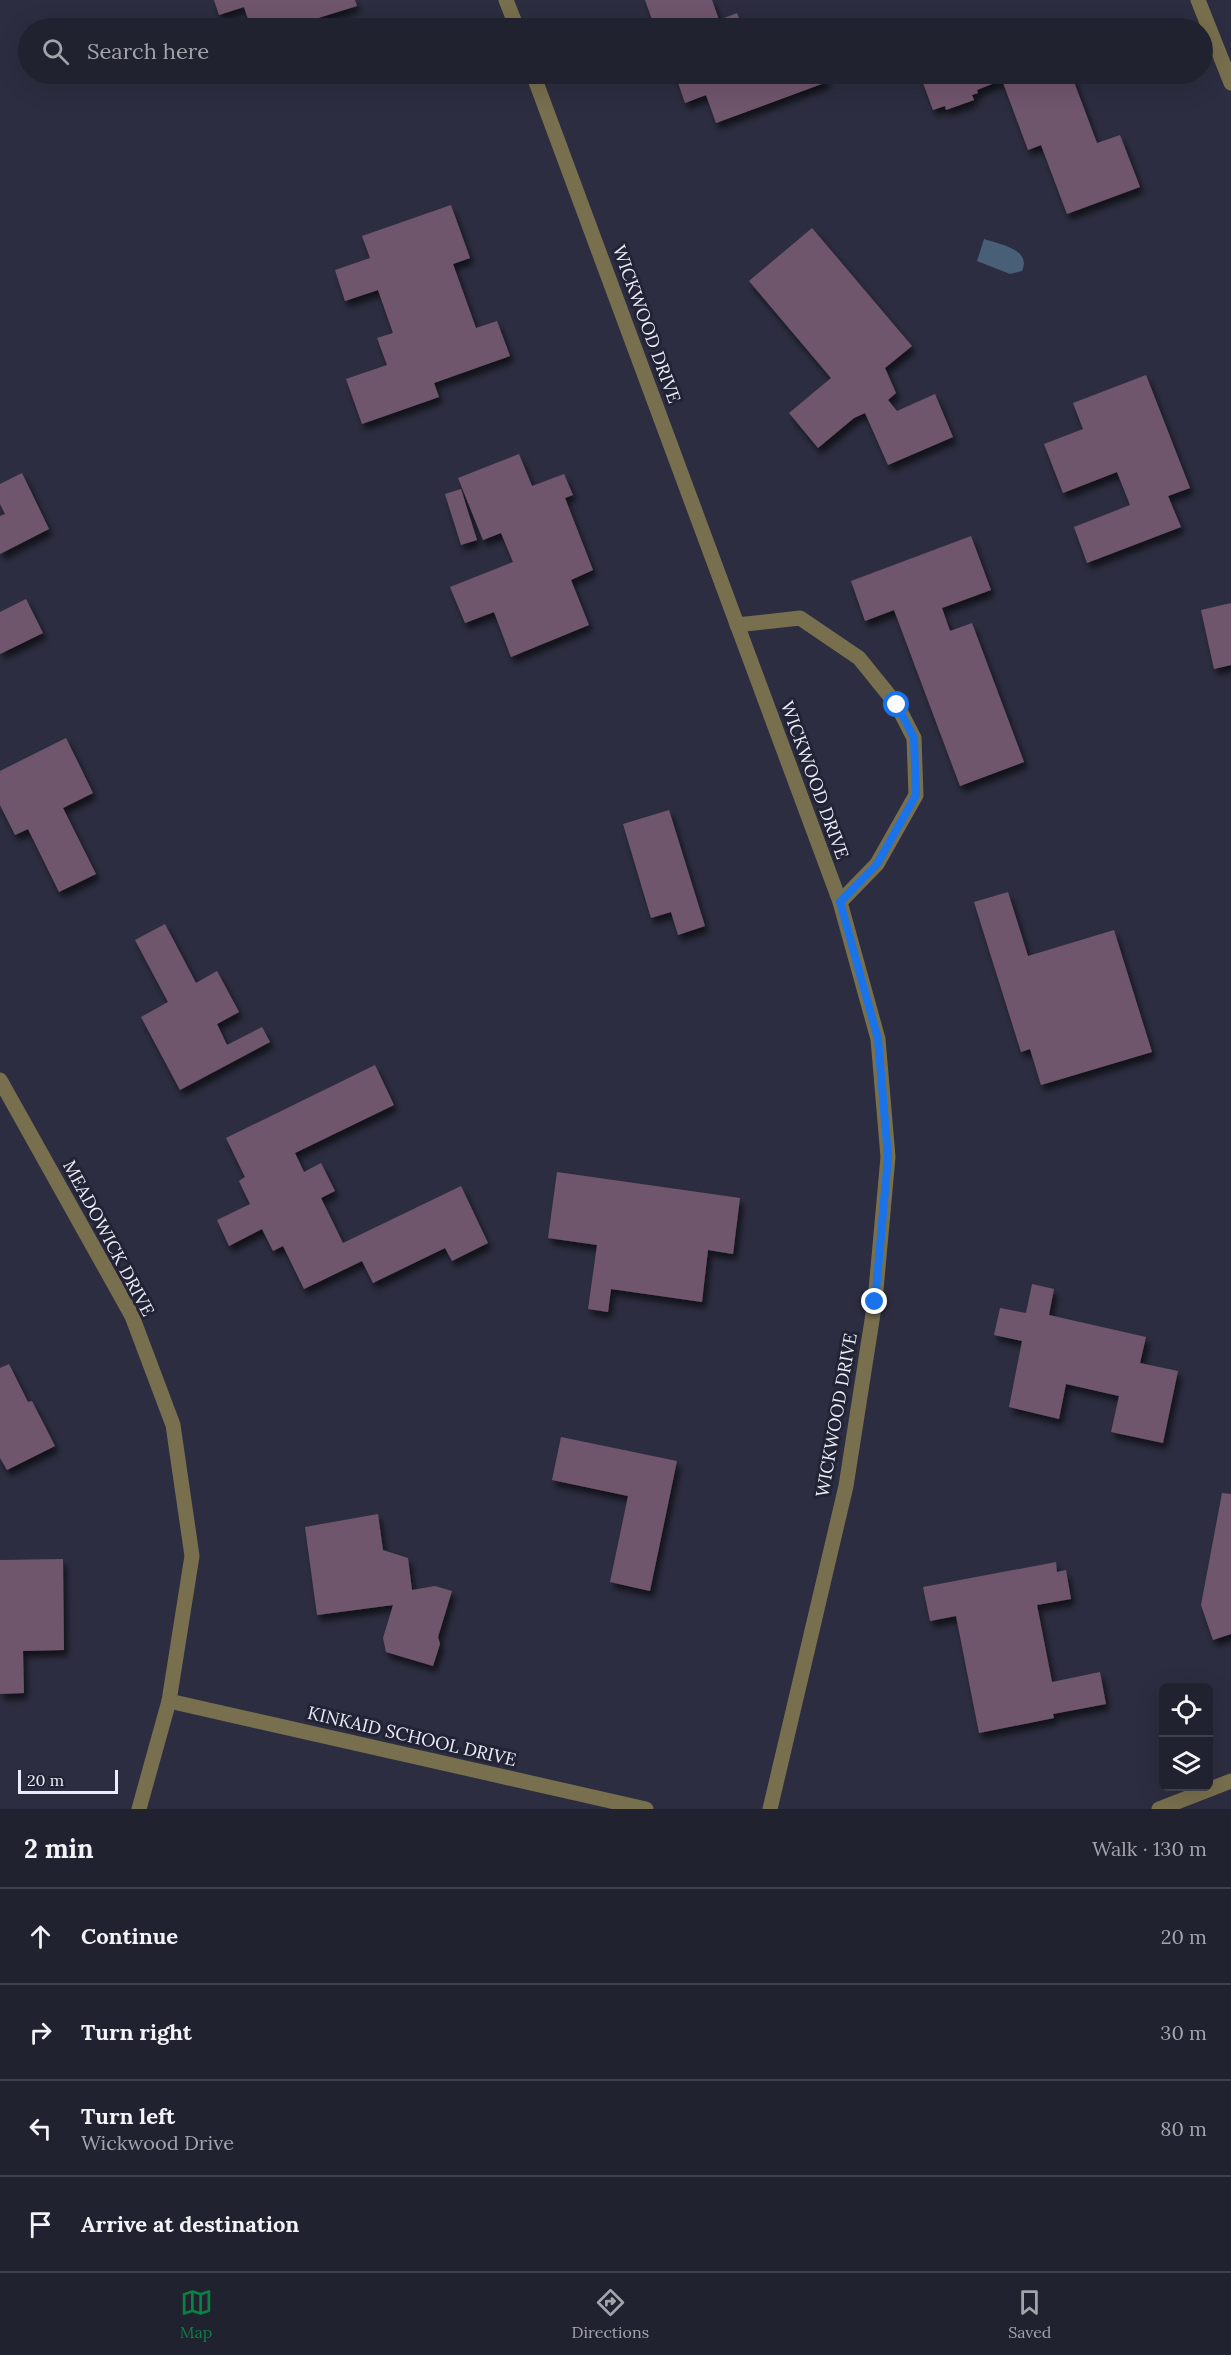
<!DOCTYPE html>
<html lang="en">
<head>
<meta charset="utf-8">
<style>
  :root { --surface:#212230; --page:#2d2f3c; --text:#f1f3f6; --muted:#a2a4ab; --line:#3e3f4c; --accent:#0b8043 }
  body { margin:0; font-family:Lora,serif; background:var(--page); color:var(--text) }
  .controls { position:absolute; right:18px; bottom:18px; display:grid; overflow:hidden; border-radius:9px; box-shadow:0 6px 24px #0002 }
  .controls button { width:54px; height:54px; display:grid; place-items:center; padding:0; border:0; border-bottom:2px solid var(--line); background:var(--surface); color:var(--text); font:30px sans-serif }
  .scale { position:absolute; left:18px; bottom:15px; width:100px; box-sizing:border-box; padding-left:6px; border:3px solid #ebecf9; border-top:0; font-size:16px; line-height:21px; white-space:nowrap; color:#ebecf9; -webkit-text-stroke:4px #222335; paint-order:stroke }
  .stop { position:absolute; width:18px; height:18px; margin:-14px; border:4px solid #1a73e8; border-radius:50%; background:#fff }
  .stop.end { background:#1a73e8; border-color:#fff; box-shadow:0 2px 6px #0008 }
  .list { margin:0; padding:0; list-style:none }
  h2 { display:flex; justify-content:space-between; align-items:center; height:78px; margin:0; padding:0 24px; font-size:26px }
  h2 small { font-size:20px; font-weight:400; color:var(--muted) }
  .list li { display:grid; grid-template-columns:39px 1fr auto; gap:18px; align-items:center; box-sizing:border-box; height:96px; padding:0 24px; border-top:2px solid var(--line) }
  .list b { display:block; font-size:22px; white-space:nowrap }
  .list p { margin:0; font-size:20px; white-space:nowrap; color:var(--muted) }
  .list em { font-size:20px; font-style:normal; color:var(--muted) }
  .icon { flex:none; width:33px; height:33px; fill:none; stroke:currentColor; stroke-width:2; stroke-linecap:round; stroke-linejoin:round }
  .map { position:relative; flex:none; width:1231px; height:1809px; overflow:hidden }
  .search { position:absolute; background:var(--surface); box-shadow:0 6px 24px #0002; left:18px; right:18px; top:18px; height:66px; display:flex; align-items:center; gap:15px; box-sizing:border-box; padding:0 21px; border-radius:33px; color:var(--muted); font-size:22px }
  .sheet { height:462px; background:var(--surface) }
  nav { display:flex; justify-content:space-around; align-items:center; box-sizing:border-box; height:84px; border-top:2px solid var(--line); background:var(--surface); font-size:16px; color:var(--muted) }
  nav a { display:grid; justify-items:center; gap:3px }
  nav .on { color:var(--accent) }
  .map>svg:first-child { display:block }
  .water { fill:#495e77 }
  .building { fill:#70566d; filter:url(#shadow) }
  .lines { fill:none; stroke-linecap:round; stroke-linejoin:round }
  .minor { stroke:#786f4e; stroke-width:15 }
  .route { stroke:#1a73e8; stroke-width:8 }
  .labels { text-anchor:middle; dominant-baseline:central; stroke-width:6; stroke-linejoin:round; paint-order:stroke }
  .street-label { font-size:18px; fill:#ebecf9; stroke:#222335 }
</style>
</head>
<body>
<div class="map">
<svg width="1231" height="1809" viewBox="0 0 1231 1809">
  <defs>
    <filter id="shadow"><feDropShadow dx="3.5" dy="6" stdDeviation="3" flood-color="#0009"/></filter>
  </defs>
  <rect width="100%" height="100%" fill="#2c2d40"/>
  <path class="water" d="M 984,239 C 999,244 1032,249 1022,271 L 1010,274 L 977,261 Z"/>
  <g class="building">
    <path d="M 214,0 L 355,0 L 357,6 L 286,28 L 251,28 L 244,7 L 219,15 Z"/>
    <path d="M 645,0 L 712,0 L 719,20 L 737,13 L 743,28 L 655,28 Z"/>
    <path d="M 675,74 L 824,74 L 827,82 L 716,123 L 706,95 L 685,103 Z"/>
    <path d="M 923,74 L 1071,74 L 1097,143 L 1120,135 L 1140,187 L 1067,214 L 1041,145 L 1028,150 L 1002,80 L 977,90 L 978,93 L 972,95 L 974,100 L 946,110 L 945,106 L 933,110 L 920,75 Z"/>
    <path d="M 451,205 L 470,258 L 453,264 L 476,328 L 497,321 L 510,356 L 434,383 L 439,397 L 362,424 L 346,379 L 387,365 L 377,338 L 393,333 L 378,290 L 345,301 L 335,270 L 370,258 L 362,236 Z"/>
    <path d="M 812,228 L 912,346 L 885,368 L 896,393 L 888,400 L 897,411 L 935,394 L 953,437 L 888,465 L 865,413 L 854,418 L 818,448 L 789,413 L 831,378 L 749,281 Z"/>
    <path d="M 1146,375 L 1190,488 L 1168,496 L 1181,527 L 1087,563 L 1074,527 L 1130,505 L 1117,472 L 1063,493 L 1044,444 L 1083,429 L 1073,403 Z"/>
    <path d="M 519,454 L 532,486 L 564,474 L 573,495 L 565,498 L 593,570 L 571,580 L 589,625 L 511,657 L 494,612 L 465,623 L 450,587 L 513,562 L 501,533 L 483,540 L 458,478 Z"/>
    <path d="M 22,473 L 49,529 L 0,554 L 0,516 L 5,514 L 0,504 L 0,484 Z"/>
    <path d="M 461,489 L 477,540 L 461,545 L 445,494 Z"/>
    <path d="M 971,536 L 991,590 L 942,608 L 950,631 L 972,623 L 1024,762 L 960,786 L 894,610 L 865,621 L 851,581 Z"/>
    <path d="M 26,599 L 43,633 L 0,654 L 0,612 Z"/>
    <path d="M 1231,603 L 1231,665 L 1214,669 L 1201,610 Z"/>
    <path d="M 66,738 L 93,793 L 63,808 L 96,874 L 59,892 L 28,829 L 15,835 L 0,805 L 0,771 Z"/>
    <path d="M 669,810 L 705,926 L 678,935 L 671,912 L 651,918 L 623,824 Z"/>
    <path d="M 1008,892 L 1028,956 L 1114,930 L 1152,1052 L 1041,1085 L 1030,1049 L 1021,1052 L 974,902 Z"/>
    <path d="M 165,924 L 196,983 L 217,971 L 239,1012 L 217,1024 L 227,1045 L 262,1027 L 270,1042 L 180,1090 L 141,1017 L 168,1002 L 135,940 Z"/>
    <path d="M 375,1065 L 394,1105 L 295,1153 L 304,1172 L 321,1163 L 335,1191 L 321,1198 L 343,1243 L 461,1186 L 488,1243 L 452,1261 L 445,1248 L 373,1283 L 362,1261 L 304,1289 L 283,1246 L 273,1251 L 262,1229 L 229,1246 L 217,1220 L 250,1204 L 239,1181 L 245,1177 L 226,1138 Z"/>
    <path d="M 557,1172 L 740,1198 L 733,1254 L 708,1250 L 702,1302 L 611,1289 L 608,1312 L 588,1309 L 597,1245 L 548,1238 Z"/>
    <path d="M 1032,1284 L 1054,1289 L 1049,1315 L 1146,1337 L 1140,1363 L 1178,1371 L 1163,1443 L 1111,1432 L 1119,1396 L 1066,1384 L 1059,1419 L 1009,1407 L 1022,1341 L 994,1335 L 1000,1308 L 1026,1313 Z"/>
    <path d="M 9,1364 L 28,1402 L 32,1401 L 55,1446 L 7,1470 L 0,1458 L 0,1368 Z"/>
    <path d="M 561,1437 L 677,1461 L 650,1591 L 610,1582 L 628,1496 L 552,1480 Z"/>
    <path d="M 1222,1493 L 1231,1494 L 1231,1634 L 1213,1640 L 1201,1605 Z"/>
    <path d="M 378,1514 L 383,1550 L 408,1558 L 412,1590 L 435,1586 L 452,1591 L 438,1637 L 440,1644 L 433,1666 L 386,1652 L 383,1638 L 393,1605 L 317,1615 L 305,1527 Z"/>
    <path d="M 63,1559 L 64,1650 L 23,1651 L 24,1693 L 0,1694 L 0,1560 Z"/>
    <path d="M 1056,1562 L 1057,1572 L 1066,1570 L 1071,1599 L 1037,1605 L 1052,1682 L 1100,1672 L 1106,1704 L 1053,1714 L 1054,1718 L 979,1733 L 956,1616 L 930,1621 L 923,1587 Z"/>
  </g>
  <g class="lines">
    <g class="minor">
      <path d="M 506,0 L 517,28"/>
      <path d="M 1198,0 L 1231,83"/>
      <path d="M 533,74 L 840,902 L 878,1039 L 888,1157 L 875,1301 L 846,1486 L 770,1809"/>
      <path d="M 737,625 L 800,618 L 859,658 L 897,705 L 914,738 L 916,795 L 877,864 L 840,902"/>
      <path d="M 0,1080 L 132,1316 L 173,1425 L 192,1556 L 169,1701 L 139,1809"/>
      <path d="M 169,1701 L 646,1809"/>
      <path d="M 1159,1809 L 1231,1781"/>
    </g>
  </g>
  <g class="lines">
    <path class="route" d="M 875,1302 L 888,1157 L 878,1039 L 840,902 L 877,864 L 916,795 L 914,738 L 897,705"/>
  </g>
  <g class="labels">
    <g class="street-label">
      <text transform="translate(647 324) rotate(70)">WICKWOOD DRIVE</text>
      <text transform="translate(815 780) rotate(70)">WICKWOOD DRIVE</text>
      <text transform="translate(109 1238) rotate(62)">MEADOWICK DRIVE</text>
      <text transform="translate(836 1415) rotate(-80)">WICKWOOD DRIVE</text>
      <text transform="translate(412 1736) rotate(13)">KINKAID SCHOOL DRIVE</text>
    </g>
  </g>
</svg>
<div class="controls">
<button><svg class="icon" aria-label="locate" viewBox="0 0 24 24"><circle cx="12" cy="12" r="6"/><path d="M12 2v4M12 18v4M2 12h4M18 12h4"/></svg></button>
<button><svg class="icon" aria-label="layers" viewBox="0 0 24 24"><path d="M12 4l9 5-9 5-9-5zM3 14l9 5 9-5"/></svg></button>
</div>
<div class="scale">20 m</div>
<div class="stop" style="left:897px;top:705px"></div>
<div class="stop end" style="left:875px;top:1302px"></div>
<div class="search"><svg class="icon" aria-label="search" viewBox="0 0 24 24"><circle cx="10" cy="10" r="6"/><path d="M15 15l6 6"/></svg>Search here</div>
</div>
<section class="sheet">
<h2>2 min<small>Walk · 130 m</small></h2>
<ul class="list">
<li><svg class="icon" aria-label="ahead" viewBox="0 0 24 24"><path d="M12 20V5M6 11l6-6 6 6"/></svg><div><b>Continue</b></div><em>20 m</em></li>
<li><svg class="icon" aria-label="right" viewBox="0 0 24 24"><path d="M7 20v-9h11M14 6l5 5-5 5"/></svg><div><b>Turn right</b></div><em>30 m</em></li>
<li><svg class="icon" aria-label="left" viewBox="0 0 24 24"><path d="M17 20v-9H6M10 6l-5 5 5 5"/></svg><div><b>Turn left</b><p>Wickwood Drive</p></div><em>80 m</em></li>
<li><svg class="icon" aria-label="arrive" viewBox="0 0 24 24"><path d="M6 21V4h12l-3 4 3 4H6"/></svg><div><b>Arrive at destination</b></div></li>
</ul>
</section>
<nav>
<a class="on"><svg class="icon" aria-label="map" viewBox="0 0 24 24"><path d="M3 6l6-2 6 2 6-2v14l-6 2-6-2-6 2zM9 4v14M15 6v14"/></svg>Map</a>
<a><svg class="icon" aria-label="directions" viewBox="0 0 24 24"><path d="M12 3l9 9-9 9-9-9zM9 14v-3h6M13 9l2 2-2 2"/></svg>Directions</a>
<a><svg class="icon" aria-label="saved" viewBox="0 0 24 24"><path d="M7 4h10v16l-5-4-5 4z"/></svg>Saved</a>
</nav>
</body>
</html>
